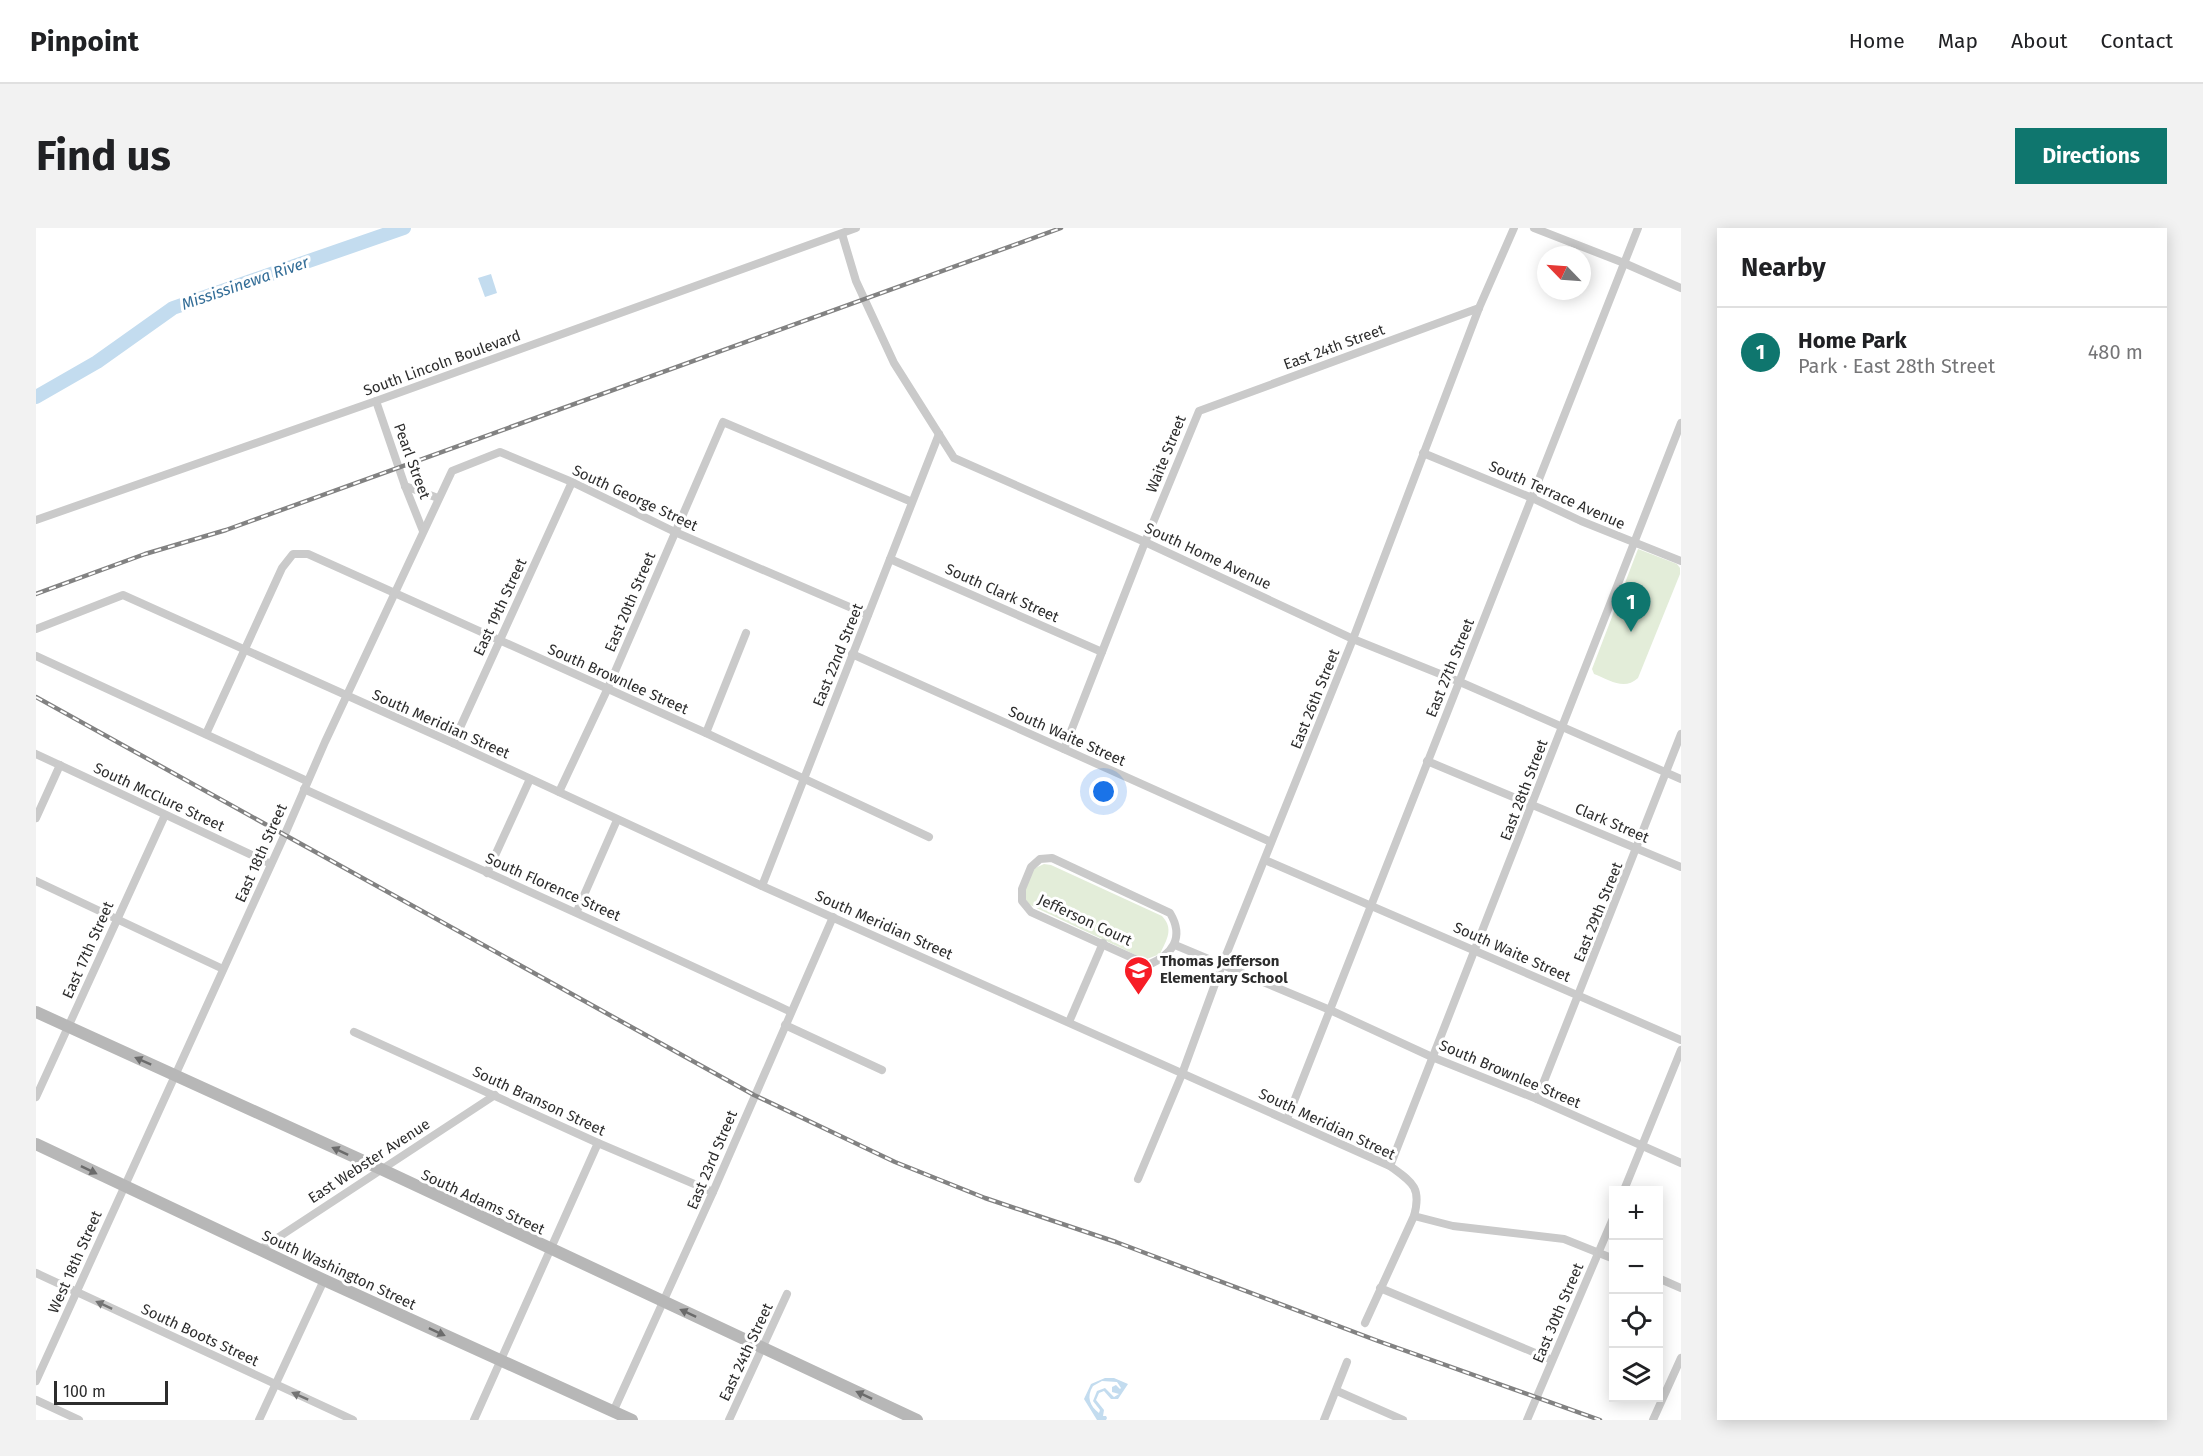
<!DOCTYPE html>
<html lang="en">
<head>
<meta charset="utf-8">
<style>
  :root { --surface:#fff; --page:#f2f2f2; --text:#202124; --muted:#757577; --line:#e0e0e0; --accent:#0f766e }
  body { margin:0; font-family:"Fira Sans",sans-serif; background:var(--page); color:var(--text) }
  .controls { position:absolute; right:18px; bottom:18px; display:grid; overflow:hidden; border-radius:0px; box-shadow:0 3px 15px #0003 }
  .controls button { width:54px; height:54px; display:grid; place-items:center; padding:0; border:0; border-bottom:2px solid var(--line); background:var(--surface); color:var(--text); font:30px sans-serif }
  .compass { position:absolute; left:1501px; top:18px; width:54px; height:54px; border-radius:50%; background:var(--surface); box-shadow:0 3px 15px #0003; rotate:295deg }
  .scale { position:absolute; left:18px; bottom:15px; width:114px; box-sizing:border-box; padding-left:6px; border:3px solid #2d2d2d; border-top:0; font-size:16px; line-height:21px; white-space:nowrap; color:#2d2d2d; -webkit-text-stroke:4px #fff; paint-order:stroke }
  .you { position:absolute; left:1068px; top:564px; width:21px; height:21px; margin:-15px; border:4px solid #fff; border-radius:50%; background:#1a73e8; box-shadow:0 0 0 9px #1a73e833 }
  .badge { display:grid; place-items:center; width:39px; height:39px; border-radius:50%; background:var(--accent); color:#fff; font-size:20px; font-weight:700 }
  .pin { position:absolute; translate:-50% -50px; filter:drop-shadow(0 2px 3px #0008) }
  .pin::after { content:''; position:absolute; top:32px; width:21px; height:18px; background:inherit; clip-path:polygon(0 0,100% 0,50% 100%) }
  .list { margin:0; padding:0; list-style:none }
  h2 { display:flex; justify-content:space-between; align-items:center; height:78px; margin:0; padding:0 24px; font-size:26px }
  h2 small { font-size:20px; font-weight:400; color:var(--muted) }
  .list li { display:grid; grid-template-columns:39px 1fr auto; gap:18px; align-items:center; box-sizing:border-box; height:90px; padding:0 24px; border-top:2px solid var(--line) }
  .list b { display:block; font-size:22px; white-space:nowrap }
  .list p { margin:0; font-size:20px; white-space:nowrap; color:var(--muted) }
  .list em { font-size:20px; font-style:normal; color:var(--muted) }
  .icon { flex:none; width:33px; height:33px; fill:none; stroke:currentColor; stroke-width:2; stroke-linecap:round; stroke-linejoin:round }
  .map { position:relative; flex:none; width:1645px; height:1192px; overflow:hidden; border-radius:0px }
  header { display:flex; align-items:center; gap:36px; box-sizing:border-box; height:84px; padding:0 30px; background:var(--surface); border-bottom:2px solid var(--line) }
  header strong { font-size:28px }
  nav { display:flex; gap:33px; margin-inline-start:auto; font-size:21px }
  .intro { display:flex; align-items:center; justify-content:space-between; box-sizing:border-box; height:144px; padding:0 36px }
  h1 { margin:0; font-size:42px }
  .button { padding:15px 27px; border-radius:0px; background:var(--accent); color:#fff; font-size:21px; font-weight:700 }
  main { display:flex; gap:36px; padding:0 36px }
  aside { flex:1; background:var(--surface); border-radius:0px; box-shadow:0 3px 15px #0003 }
  .map>svg:first-child { display:block }
  .green { fill:#e3edd9 }
  .water { fill:#c3dcef; fill-rule:evenodd }
  .lines { fill:none; stroke-linecap:round; stroke-linejoin:round }
  .river { stroke:#c3dcef; stroke-width:14 }
  .minor { stroke:#cacaca; stroke-width:8 }
  .secondary { stroke:#b7b7b7; stroke-width:12 }
  .rail-casing { stroke:#828282; stroke-width:4.5 }
  .rail { stroke:#fff; stroke-width:2; stroke-dasharray:7; stroke-linecap:butt }
  .oneway { fill:#6b6b6b }
  .oneway2 { fill:#747474 }
  .labels { text-anchor:middle; dominant-baseline:central; stroke-width:6; stroke-linejoin:round; paint-order:stroke }
  .street-label { font-size:15px; fill:#2d2d2d; stroke:#fff }
  .poi-label { font-size:15px; font-weight:bold; fill:#2d2d2d; stroke:#fff; text-anchor:start }
  .water-label { font-size:16px; font-style:italic; fill:#336d97; stroke:#fff }
</style>
</head>
<body>
<header>
<strong>Pinpoint</strong>
<nav><a>Home</a><a>Map</a><a>About</a><a>Contact</a></nav>
</header>
<div class="intro"><h1>Find us</h1><a class="button">Directions</a></div>
<main>
<div class="map">
<svg width="1645" height="1192" viewBox="0 0 1645 1192">
  <rect width="100%" height="100%" fill="#fff"/>
  <g class="green">
    <path d="M 1602,321 L 1641,336 L 1644,340 L 1644,346 L 1602,450 C 1588,463 1574,452 1558,446 L 1556,441 Z"/>
    <path d="M 1008,636 L 1015,637 L 1126,688 C 1138,701 1131,711 1124,726 L 1111,731 L 1104,729 L 992,676 L 987,665 L 997,641 Z"/>
  </g>
  <g class="water">
    <path d="M 455,46 L 461,65 L 449,69 L 442,50 Z"/>
    <path d="M 1069,1150 L 1078,1150 L 1092,1156 L 1082,1171 L 1075,1171 L 1068,1163 L 1063,1165 L 1060,1172 L 1068,1182 L 1067,1188 L 1070,1188 L 1071,1190 L 1070,1192 L 1061,1192 L 1048,1171 L 1055,1156 ZM 1066,1153 L 1081,1154 L 1085,1160 L 1084,1161 L 1080,1157 L 1076,1159 L 1076,1164 L 1083,1166 L 1078,1169 L 1069,1160 L 1061,1163 L 1057,1173 L 1064,1182 L 1063,1185 C 1054,1178 1050,1169 1057,1158 Z"/>
  </g>
  <g class="lines">
    <path class="river" d="M 0,169 L 61,134 L 137,80 L 368,0"/>
    <g class="minor">
      <path d="M 1498,0 L 1588,35 L 1645,60"/>
      <path d="M 806,6 L 820,53 L 858,135 L 918,230 L 1109,314 L 1317,411 L 1424,454 L 1645,551"/>
      <path d="M 340,173 L 369,258 L 387,303"/>
      <path d="M 1387,225 L 1496,270 L 1545,293 L 1645,333"/>
      <path d="M 369,258 L 402,270"/>
      <path d="M 0,292 L 340,173 L 820,0"/>
      <path d="M 854,331 L 1066,424"/>
      <path d="M 0,401 L 87,367 L 417,515 L 726,658 L 1354,938 C 1376,954 1386,959 1378,988 L 1329,1095"/>
      <path d="M 816,426 L 1235,614"/>
      <path d="M 0,428 L 271,553"/>
      <path d="M 670,505 L 710,405"/>
      <path d="M 170,506 L 246,340 L 257,326 L 272,326 L 670,505 L 893,609"/>
      <path d="M 417,515 L 536,254"/>
      <path d="M 1028,521 L 1109,314 L 1163,183 L 1443,80"/>
      <path d="M 0,526 L 235,636"/>
      <path d="M 1391,533 L 1645,639"/>
      <path d="M 268,561 C 430,635 593,708 755,784"/>
      <path d="M 523,564 L 571,462 L 687,194 L 876,274"/>
      <path d="M 0,590 L 24,537"/>
      <path d="M 1016,630 L 1134,685 C 1149,710 1136,727 1112,737 L 995,684 L 986,673 L 986,661 L 995,639 L 1004,631 Z"/>
      <path d="M 1229,632 L 1645,812"/>
      <path d="M 451,645 L 494,551"/>
      <path d="M 0,653 L 187,741"/>
      <path d="M 726,658 L 903,206"/>
      <path d="M 541,683 L 581,592"/>
      <path d="M 1139,717 L 1294,782 L 1396,829 L 1501,871 L 1645,935"/>
      <path d="M 1033,794 L 1067,715"/>
      <path d="M 749,797 L 846,842"/>
      <path d="M 318,804 L 562,915 L 677,964"/>
      <path d="M 0,869 L 129,587"/>
      <path d="M 1501,871 L 1645,506"/>
      <path d="M 1251,891 L 1602,0"/>
      <path d="M 1354,938 L 1645,195"/>
      <path d="M 1102,951 L 1146,846 L 1186,737 L 1317,411 L 1443,80 L 1478,0"/>
      <path d="M 1588,962 L 1645,822"/>
      <path d="M 1378,988 L 1417,998 L 1528,1011 L 1578,1031"/>
      <path d="M 223,1022 L 459,867"/>
      <path d="M 0,1045 L 317,1192"/>
      <path d="M 1622,1050 L 1645,1060"/>
      <path d="M 1344,1060 L 1516,1132"/>
      <path d="M 0,1153 L 249,606 L 289,514 L 416,243 L 464,224 L 536,254 L 639,304 L 832,387"/>
      <path d="M 1301,1163 L 1367,1192"/>
      <path d="M 0,1172 L 43,1192"/>
      <path d="M 577,1184 L 677,964 L 797,689"/>
      <path d="M 223,1192 L 288,1052"/>
      <path d="M 438,1192 L 562,915"/>
      <path d="M 693,1192 L 751,1066"/>
      <path d="M 1288,1192 L 1311,1134"/>
      <path d="M 1491,1192 L 1578,988"/>
      <path d="M 1617,1192 L 1645,1130"/>
    </g>
    <g class="secondary">
      <path d="M 0,784 L 345,941 L 881,1192"/>
      <path d="M 0,916 L 288,1052 L 596,1192"/>
    </g>
    <defs>
      <g id="rail">
        <path d="M 0,366 L 109,326 L 190,302 L 1025,0"/>
        <path d="M 0,469 L 718,867 L 859,934 L 949,970 L 1080,1014 L 1342,1113 L 1564,1192"/>
      </g>
    </defs>
    <use href="#rail" class="rail-casing"/>
    <use href="#rail" class="rail"/>
  </g>
  <defs><path id="oneway-solid" d="M-6-.8H1V-3.2L6.5 0L1 3.2V.8H-6Z" transform="scale(1.5)"/></defs>
  <g class="oneway">
    <use href="#oneway-solid" transform="translate(107 833) rotate(-156)"/>
    <use href="#oneway-solid" transform="translate(304 923) rotate(-155)"/>
    <use href="#oneway-solid" transform="translate(53 942) rotate(26)"/>
    <use href="#oneway-solid" transform="translate(652 1085) rotate(-155)"/>
    <use href="#oneway-solid" transform="translate(401 1104) rotate(25)"/>
    <use href="#oneway-solid" transform="translate(828 1167) rotate(-155)"/>
  </g>
  <g class="oneway2">
    <use href="#oneway-solid" transform="translate(68 1077) rotate(-155)"/>
    <use href="#oneway-solid" transform="translate(264 1168) rotate(-156)"/>
  </g>
  <defs>
    <symbol id="school-pin" viewBox="-11 -11 22 30"><path d="M0 17L-7.5 6A9.5 9.5 0 1 1 7.5 6Z" fill="#f71d26" stroke="#fff"/><path d="M0-5L7-2L0 1L-7-2ZM-4 1L0 2.5L4 1V4Q0 6-4 4Z" fill="#fff"/></symbol>
  </defs>
  <g fill-rule="evenodd">
    <use href="#school-pin" x="1086" y="726" width="33" height="45"/>
  </g>
  <g class="labels">
    <g class="street-label">
      <text transform="translate(1298 119) rotate(-20)">East 24th Street</text>
      <text transform="translate(406 135) rotate(-20)">South Lincoln Boulevard</text>
      <text transform="translate(1130 226) rotate(-68)">Waite Street</text>
      <text transform="translate(376 233) rotate(70)">Pearl Street</text>
      <text transform="translate(1521 267) rotate(24)">South Terrace Avenue</text>
      <text transform="translate(599 270) rotate(25)">South George Street</text>
      <text transform="translate(1172 328) rotate(25)">South Home Avenue</text>
      <text transform="translate(966 365) rotate(24)">South Clark Street</text>
      <text transform="translate(594 374) rotate(-67)">East 20th Street</text>
      <text transform="translate(464 379) rotate(-65)">East 19th Street</text>
      <text transform="translate(802 427) rotate(-68)">East 22nd Street</text>
      <text transform="translate(1414 440) rotate(-68)">East 27th Street</text>
      <text transform="translate(582 451) rotate(24)">South Brownlee Street</text>
      <text transform="translate(1279 471) rotate(-68)">East 26th Street</text>
      <text transform="translate(405 496) rotate(24)">South Meridian Street</text>
      <text transform="translate(1031 508) rotate(24)">South Waite Street</text>
      <text transform="translate(1488 562) rotate(-69)">East 28th Street</text>
      <text transform="translate(123 569) rotate(25)">South McClure Street</text>
      <text transform="translate(1576 595) rotate(23)">Clark Street</text>
      <text transform="translate(225 625) rotate(-66)">East 18th Street</text>
      <text transform="translate(517 659) rotate(24)">South Florence Street</text>
      <text transform="translate(1562 684) rotate(-68)">East 29th Street</text>
      <text transform="translate(1049 692) rotate(25)">Jefferson Court</text>
      <text transform="translate(848 697) rotate(24)">South Meridian Street</text>
      <text transform="translate(52 722) rotate(-66)">East 17th Street</text>
      <text transform="translate(1476 724) rotate(24)">South Waite Street</text>
      <text transform="translate(1474 846) rotate(23)">South Brownlee Street</text>
      <text transform="translate(503 873) rotate(25)">South Branson Street</text>
      <text transform="translate(1291 896) rotate(25)">South Meridian Street</text>
      <text transform="translate(676 932) rotate(-67)">East 23rd Street</text>
      <text transform="translate(333 933) rotate(-33)">East Webster Avenue</text>
      <text transform="translate(447 974) rotate(25)">South Adams Street</text>
      <text transform="translate(39 1034) rotate(-66)">West 18th Street</text>
      <text transform="translate(303 1042) rotate(25)">South Washington Street</text>
      <text transform="translate(1522 1085) rotate(-67)">East 30th Street</text>
      <text transform="translate(164 1107) rotate(25)">South Boots Street</text>
      <text transform="translate(710 1124) rotate(-65)">East 24th Street</text>
    </g>
    <g class="poi-label">
      <text x="1124" y="733">Thomas Jefferson<tspan x="1124" dy="17">Elementary School</tspan></text>
    </g>
    <g class="water-label">
      <text transform="translate(209 55) rotate(-19)">Mississinewa River</text>
    </g>
  </g>
</svg>
<div class="controls">
<button>+</button>
<button>−</button>
<button><svg class="icon" aria-label="locate" viewBox="0 0 24 24"><circle cx="12" cy="12" r="6"/><path d="M12 2v4M12 18v4M2 12h4M18 12h4"/></svg></button>
<button><svg class="icon" aria-label="layers" viewBox="0 0 24 24"><path d="M12 4l9 5-9 5-9-5zM3 14l9 5 9-5"/></svg></button>
</div>
<svg class="compass" viewBox="-18 -18 36 36"><path d="M0-13l5 13h-10z" fill="#e53935"/><path d="M0 13l5-13h-10z" fill="#757577"/></svg>
<div class="scale">100 m</div>
<div class="you"></div>
<div class="pin badge" style="left:1595px;top:404px">1</div>
</div>
<aside>
<h2>Nearby<small></small></h2>
<ul class="list">
<li><span class="badge">1</span><div><b>Home Park</b><p>Park · East 28th Street</p></div><em>480 m</em></li>
</ul>
</aside>
</main>
</body>
</html>
